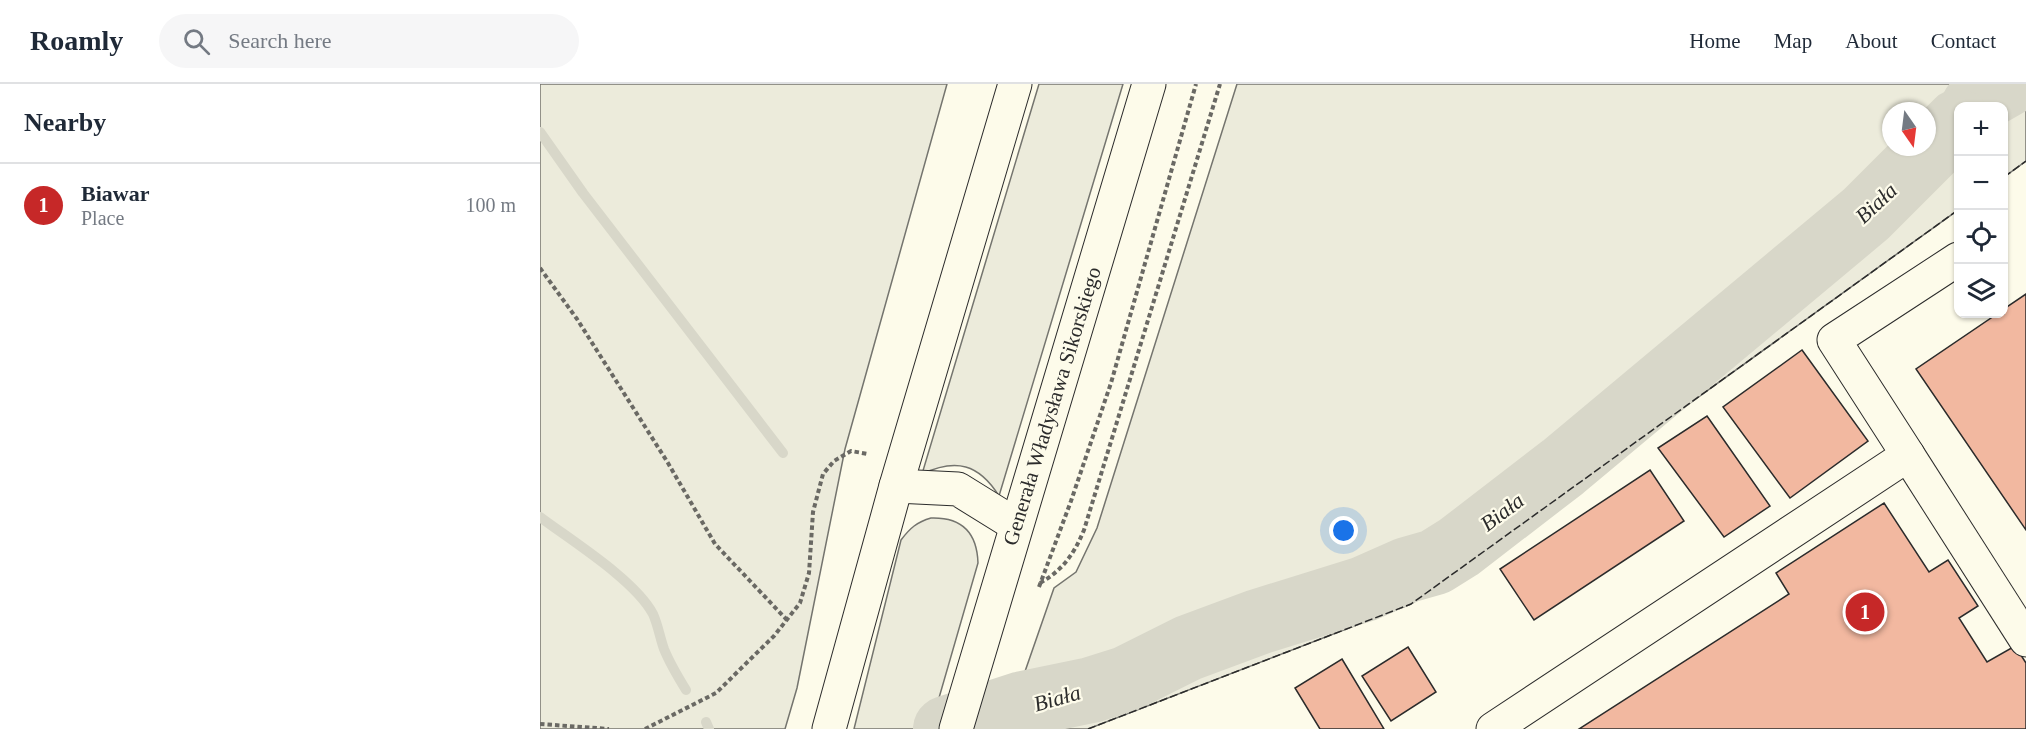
<!DOCTYPE html>
<html lang="en">
<head>
<meta charset="utf-8">
<style>
  :root { --surface:#fff; --page:#f6f6f7; --text:#1f2937; --muted:#747a83; --line:#e0e1e3; --accent:#c62828 }
  body { margin:0; font-family:"Times New Roman",serif; background:var(--page); color:var(--text) }
  .controls { position:absolute; right:18px; top:18px; display:grid; overflow:hidden; border-radius:12px; box-shadow:0 2px 4px #0004 }
  .controls button { width:54px; height:54px; display:grid; place-items:center; padding:0; border:0; border-bottom:2px solid var(--line); background:var(--surface); color:var(--text); font:30px sans-serif }
  .compass { position:absolute; left:1342px; top:18px; width:54px; height:54px; border-radius:50%; background:var(--surface); box-shadow:0 2px 4px #0004; rotate:166deg }
  .you { position:absolute; left:804px; top:447px; width:21px; height:21px; margin:-15px; border:4px solid #fff; border-radius:50%; background:#1a73e8; box-shadow:0 0 0 9px #1a73e833 }
  .badge { display:grid; place-items:center; width:39px; height:39px; border-radius:50%; background:var(--accent); color:#fff; font-size:20px; font-weight:700 }
  .pin { position:absolute; translate:-50% -50%; border:3px solid #fff; box-shadow:0 2px 6px #0006 }
  .list { margin:0; padding:0; list-style:none }
  h2 { display:flex; justify-content:space-between; align-items:center; height:78px; margin:0; padding:0 24px; font-size:26px }
  h2 small { font-size:20px; font-weight:400; color:var(--muted) }
  .list li { display:grid; grid-template-columns:39px 1fr auto; gap:18px; align-items:center; box-sizing:border-box; height:84px; padding:0 24px; border-top:2px solid var(--line) }
  .list b { display:block; font-size:22px; white-space:nowrap }
  .list p { margin:0; font-size:20px; white-space:nowrap; color:var(--muted) }
  .list em { font-size:20px; font-style:normal; color:var(--muted) }
  .icon { flex:none; width:33px; height:33px; fill:none; stroke:currentColor; stroke-width:2; stroke-linecap:round; stroke-linejoin:round }
  .map { position:relative; flex:none; width:1486px; height:645px; overflow:hidden }
  header { display:flex; align-items:center; gap:36px; box-sizing:border-box; height:84px; padding:0 30px; background:var(--surface); border-bottom:2px solid var(--line) }
  header strong { font-size:28px }
  nav { display:flex; gap:33px; margin-inline-start:auto; font-size:21px }
  .search { width:420px; height:54px; background:var(--page); display:flex; align-items:center; gap:15px; box-sizing:border-box; padding:0 21px; border-radius:33px; color:var(--muted); font-size:22px }
  main { display:flex }
  aside { flex:1; background:var(--surface) }
  .map>svg:first-child { display:block }
  .green { fill:#ecebdb; stroke:#74746e; stroke-width:1.5; fill-rule:evenodd }
  .lines { fill:none; stroke-linecap:round; stroke-linejoin:round }
  .stream { stroke:#d8d7c9; stroke-width:10 }
  .river { stroke:#d8d7c9; stroke-width:66 }
  .building { fill:#f2b8a0; stroke:#2b2b2b; stroke-width:1.5 }
  .minor-casing { stroke:#2b2b2b; stroke-width:35 }
  .major-casing { stroke:#2b2b2b; stroke-width:35 }
  .path { stroke:#6a6964; stroke-width:4; stroke-dasharray:4.5 3; stroke-linecap:butt }
  .minor { stroke:#fdfbea; stroke-width:33 }
  .major { stroke:#fdfbea; stroke-width:33 }
  .fence { stroke:#2b2b2b; stroke-width:1.5; stroke-dasharray:8 3; stroke-linecap:butt }
  .labels { text-anchor:middle; dominant-baseline:central; stroke-width:4.5; stroke-linejoin:round; paint-order:stroke }
  .street-label { font-size:21px; fill:#2b2b2b; stroke:#fdfbea }
  .water-label { font-size:22px; font-style:italic; fill:#2b2b2b; stroke:#fdfbea }
</style>
</head>
<body>
<header>
<strong>Roamly</strong>
<div class="search"><svg class="icon" aria-label="search" viewBox="0 0 24 24"><circle cx="10" cy="10" r="6"/><path d="M15 15l6 6"/></svg>Search here</div>
<nav><a>Home</a><a>Map</a><a>About</a><a>Contact</a></nav>
</header>
<main>
<aside>
<h2>Nearby<small></small></h2>
<ul class="list">
<li><span class="badge">1</span><div><b>Biawar</b><p>Place</p></div><em>100 m</em></li>
</ul>
</aside>
<div class="map">
<svg width="1486" height="645" viewBox="0 0 1486 645">
  <rect width="100%" height="100%" fill="#fdfbea"/>
  <g class="green">
    <path d="M 0,0 L 407,0 L 305,365 L 257,604 L 245,645 L 0,645 Z"/>
    <path d="M 499,0 L 583,0 L 459,412 C 439,380 416,374 382,390 Z"/>
    <path d="M 697,0 L 1486,0 L 1486,77 L 1464,93 L 1464,22 L 1418,22 L 1418,126 L 871,520 L 548,645 L 465,645 L 514,504 L 536,488 L 557,444 ZM 1351,27 L 1387,27 L 1387,63 L 1351,63 Z"/>
    <path d="M 391,434 C 422,433 437,448 438,479 L 390,645 L 314,645 L 361,456 C 370,444 377,438 391,434 Z"/>
  </g>
  <g class="lines">
    <g class="stream">
      <path d="M 0,48 L 43,109 L 243,369"/>
      <path d="M 0,433 C 32,457 95,496 113,530 C 118,541 120,554 124,565 C 130,580 138,593 146,606"/>
      <path d="M 166,638 L 169,645"/>
    </g>
    <g class="river">
      <path d="M 1434,22 L 1441,15 L 1467,0"/>
      <path d="M 406,645 L 483,620 L 551,606 L 586,595 L 648,564 L 718,538 L 824,505 L 867,486 L 895,478 L 919,463 L 1023,383 L 1326,130 L 1418,38"/>
    </g>
  </g>
  <g class="building">
    <path d="M 1486,210 L 1486,446 L 1376,285 L 1457,230 L 1464,230 L 1464,225 Z"/>
    <path d="M 1262,266 L 1328,357 L 1250,414 L 1183,323 Z"/>
    <path d="M 1167,332 L 1230,422 L 1184,453 L 1118,364 Z"/>
    <path d="M 1110,386 L 1144,437 L 994,536 L 960,485 Z"/>
    <path d="M 1344,419 L 1389,488 L 1408,476 L 1438,522 L 1419,534 L 1447,578 L 1475,562 L 1486,579 L 1486,645 L 1039,645 L 1249,510 L 1236,489 Z"/>
    <path d="M 868,563 L 896,608 L 851,637 L 822,592 Z"/>
    <path d="M 802,575 L 844,645 L 780,645 L 755,604 Z"/>
  </g>
  <g class="lines">
    <defs>
      <g id="minor">
        <path d="M 1368,371 L 1486,556"/>
        <path d="M 953,645 L 1368,371 L 1294,256 L 1418,175"/>
      </g>
      <g id="major">
        <path d="M 356,402 L 418,405 L 476,441"/>
        <path d="M 289,645 L 356,402 L 475,0"/>
        <path d="M 416,645 L 609,0"/>
      </g>
    </defs>
    <use href="#minor" class="minor-casing"/>
    <use href="#major" class="major-casing"/>
    <g class="path">
      <path d="M 0,184 L 37,235 L 128,379 L 175,460 L 247,536"/>
      <path d="M 500,499 C 523,486 534,470 544,446 L 680,0"/>
      <path d="M 499,503 L 531,417 L 571,299 L 656,0"/>
      <path d="M 0,640 L 69,645"/>
      <path d="M 105,645 L 176,609 L 234,552 L 260,519 L 269,489 L 273,428 L 283,390 L 294,377 L 311,367 L 328,370"/>
    </g>
    <use href="#minor" class="minor"/>
    <use href="#major" class="major"/>
    <g class="fence">
      <path d="M 1464,93 L 1486,77"/>
      <path d="M 548,645 L 871,520 L 1418,126"/>
    </g>
  </g>
  <g class="labels">
    <g class="street-label">
      <text transform="translate(512 322) rotate(-73)">Generała Władysława Sikorskiego</text>
    </g>
    <g class="water-label">
      <text transform="translate(1336 119) rotate(-43)">Biała</text>
      <text transform="translate(962 428) rotate(-37)">Biała</text>
      <text transform="translate(517 614) rotate(-16)">Biała</text>
    </g>
  </g>
</svg>
<div class="controls">
<button>+</button>
<button>−</button>
<button><svg class="icon" aria-label="locate" viewBox="0 0 24 24"><circle cx="12" cy="12" r="6"/><path d="M12 2v4M12 18v4M2 12h4M18 12h4"/></svg></button>
<button><svg class="icon" aria-label="layers" viewBox="0 0 24 24"><path d="M12 4l9 5-9 5-9-5zM3 14l9 5 9-5"/></svg></button>
</div>
<svg class="compass" viewBox="-18 -18 36 36"><path d="M0-13l5 13h-10z" fill="#e53935"/><path d="M0 13l5-13h-10z" fill="#747a83"/></svg>
<div class="you"></div>
<div class="pin badge" style="left:1325px;top:528px">1</div>
</div>
</main>
</body>
</html>
